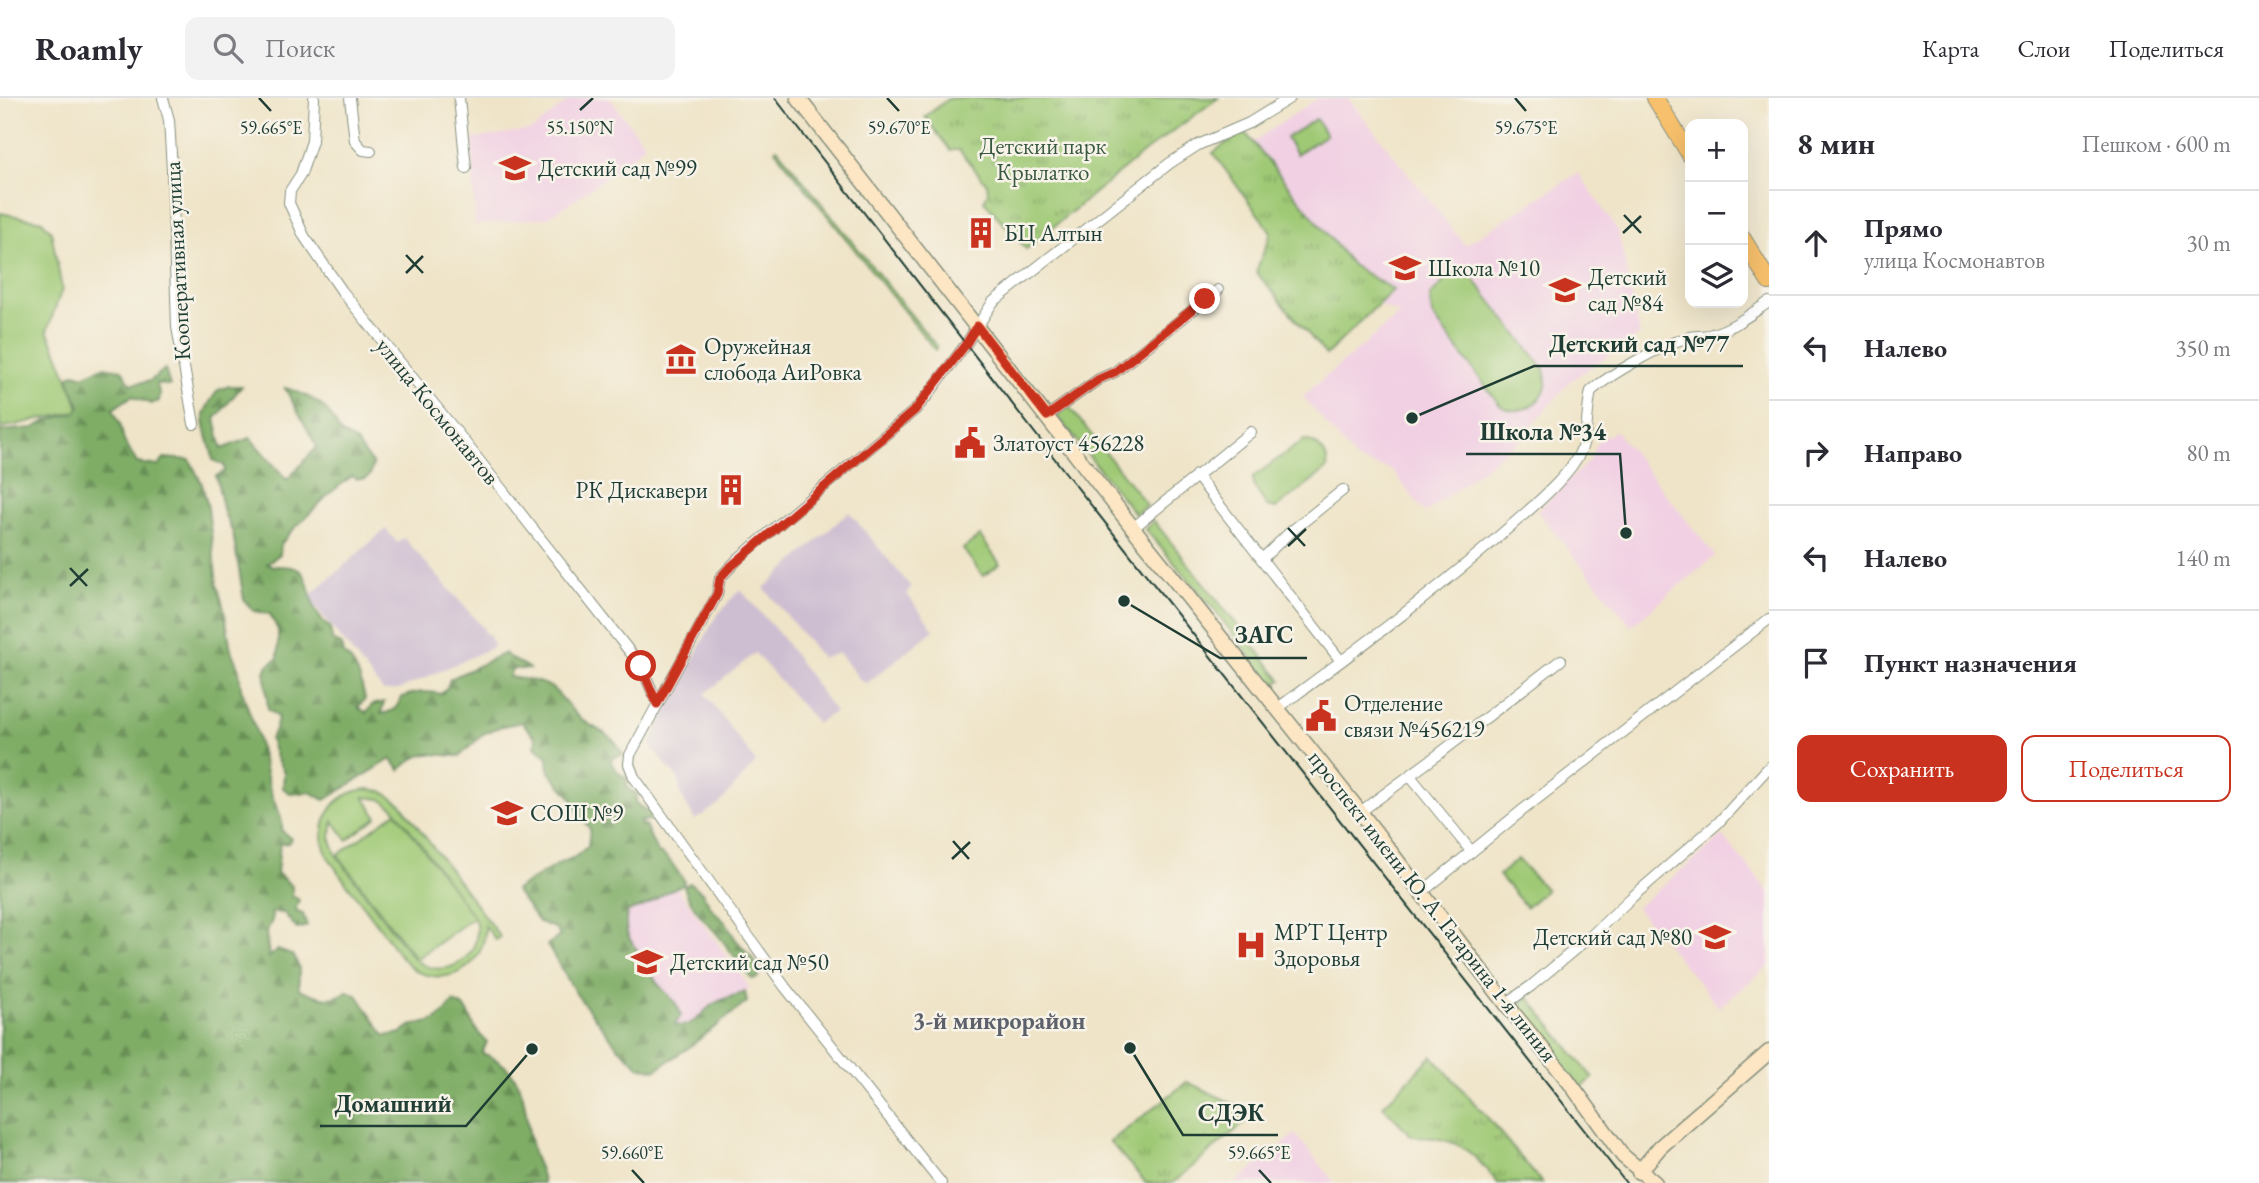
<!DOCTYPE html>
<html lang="ru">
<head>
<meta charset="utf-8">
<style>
  :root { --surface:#fff; --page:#f2f2f3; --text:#2b2b33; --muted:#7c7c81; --line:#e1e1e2; --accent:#c8321e }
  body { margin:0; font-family:"EB Garamond",serif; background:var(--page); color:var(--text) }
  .controls { position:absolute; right:21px; top:21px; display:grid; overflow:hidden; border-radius:14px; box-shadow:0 7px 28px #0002 }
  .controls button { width:63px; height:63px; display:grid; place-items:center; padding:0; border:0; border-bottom:2px solid var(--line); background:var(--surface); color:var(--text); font:35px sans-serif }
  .stop { position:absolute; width:21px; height:21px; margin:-16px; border:5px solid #c8321e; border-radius:50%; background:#fff }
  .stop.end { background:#c8321e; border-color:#fff; box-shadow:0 2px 7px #0008 }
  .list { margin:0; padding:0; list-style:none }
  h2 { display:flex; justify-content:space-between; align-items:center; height:91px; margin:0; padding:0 28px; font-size:30px }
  h2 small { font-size:23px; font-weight:400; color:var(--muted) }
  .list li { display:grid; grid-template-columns:46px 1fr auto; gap:21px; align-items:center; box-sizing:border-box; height:105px; padding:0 28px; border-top:2px solid var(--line) }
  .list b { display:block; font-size:26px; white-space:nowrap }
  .list p { margin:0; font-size:23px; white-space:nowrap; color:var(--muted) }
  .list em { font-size:23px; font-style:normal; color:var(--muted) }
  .actions { display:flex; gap:14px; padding:21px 28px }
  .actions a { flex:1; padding:16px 0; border:2px solid var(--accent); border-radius:14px; text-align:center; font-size:24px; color:var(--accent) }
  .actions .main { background:var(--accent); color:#fff }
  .icon { flex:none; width:38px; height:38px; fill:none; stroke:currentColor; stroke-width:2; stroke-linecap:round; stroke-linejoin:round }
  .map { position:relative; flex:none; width:1769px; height:1085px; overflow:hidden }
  header { display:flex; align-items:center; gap:42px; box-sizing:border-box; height:98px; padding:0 35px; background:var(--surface); border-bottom:2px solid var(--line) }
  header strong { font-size:33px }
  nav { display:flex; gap:38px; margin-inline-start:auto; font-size:24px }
  .search { width:490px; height:63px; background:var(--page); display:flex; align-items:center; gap:18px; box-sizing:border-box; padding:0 24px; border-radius:14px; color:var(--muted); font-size:26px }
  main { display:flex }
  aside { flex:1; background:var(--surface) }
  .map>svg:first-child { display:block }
  .built { fill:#f1d0e3 }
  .industrial { fill:#cebed1 }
  .green { fill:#9fc975; stroke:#5f8354; stroke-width:2; fill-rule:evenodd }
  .forest { fill:url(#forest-firs); stroke:#4f754d; stroke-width:2 }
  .park { fill:url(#park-tufts); stroke:#5f8354; stroke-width:2 }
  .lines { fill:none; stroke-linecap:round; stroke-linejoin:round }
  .street-casing { stroke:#87907e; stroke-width:12 }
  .secondary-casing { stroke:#87907e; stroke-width:17 }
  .primary-casing { stroke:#87907e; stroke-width:18 }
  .street { stroke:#fff; stroke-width:10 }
  .secondary { stroke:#fce6c4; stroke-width:14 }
  .primary { stroke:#f7c06c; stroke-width:16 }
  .tram { stroke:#1f3d34; stroke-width:2 }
  .route { stroke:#c8321e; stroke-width:9 }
  .ticks { fill:none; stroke:#1f3d34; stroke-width:2.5 }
  .labels { text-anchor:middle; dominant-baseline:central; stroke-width:5; stroke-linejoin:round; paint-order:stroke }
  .park-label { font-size:23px; fill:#395941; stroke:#f7f3e8 }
  .poi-label { font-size:23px; fill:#1f3d34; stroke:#f7f3e8; text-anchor:start }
  .street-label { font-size:23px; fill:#1f3d34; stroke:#f7f3e8 }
  .neighbourhood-label { font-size:24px; font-weight:bold; fill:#5d616c; stroke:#f7f3e8 }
  .ticks-label { font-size:18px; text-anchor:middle; fill:#1f3d34; stroke:#f7f3e8; stroke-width:5; stroke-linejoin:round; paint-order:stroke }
  .leader { fill:none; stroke:#1f3d34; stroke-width:2.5 }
  .callout-dot { fill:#1f3d34; stroke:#f7f3e8; stroke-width:2.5 }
  .callout-label { font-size:24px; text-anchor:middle; font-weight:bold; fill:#1f3d34; stroke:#f7f3e8; stroke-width:5; stroke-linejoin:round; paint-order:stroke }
</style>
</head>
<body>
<header>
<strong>Roamly</strong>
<div class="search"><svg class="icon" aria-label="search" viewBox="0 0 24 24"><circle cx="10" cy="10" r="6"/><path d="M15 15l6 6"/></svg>Поиск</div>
<nav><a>Карта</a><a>Слои</a><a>Поделиться</a></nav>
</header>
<main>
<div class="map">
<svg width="1769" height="1085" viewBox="0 0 1769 1085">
  <defs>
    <pattern id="forest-firs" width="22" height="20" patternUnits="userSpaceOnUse" patternTransform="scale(1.75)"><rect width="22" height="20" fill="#7fad66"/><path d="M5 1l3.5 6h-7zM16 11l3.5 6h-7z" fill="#678e55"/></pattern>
    <pattern id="park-tufts" width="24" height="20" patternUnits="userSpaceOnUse" patternTransform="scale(1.75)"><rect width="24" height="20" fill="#9fc975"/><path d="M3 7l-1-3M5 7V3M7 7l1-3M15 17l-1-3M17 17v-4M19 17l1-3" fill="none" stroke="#81a461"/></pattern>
  </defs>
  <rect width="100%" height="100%" fill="#f7f3e8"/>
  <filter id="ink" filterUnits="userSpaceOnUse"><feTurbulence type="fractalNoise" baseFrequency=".0143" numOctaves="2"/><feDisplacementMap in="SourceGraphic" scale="14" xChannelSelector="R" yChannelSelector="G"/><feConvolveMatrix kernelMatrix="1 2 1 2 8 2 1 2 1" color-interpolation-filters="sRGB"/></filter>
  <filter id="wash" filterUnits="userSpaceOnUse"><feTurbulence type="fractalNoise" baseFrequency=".00686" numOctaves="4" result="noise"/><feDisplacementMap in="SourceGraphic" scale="28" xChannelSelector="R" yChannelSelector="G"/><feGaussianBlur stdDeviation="1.57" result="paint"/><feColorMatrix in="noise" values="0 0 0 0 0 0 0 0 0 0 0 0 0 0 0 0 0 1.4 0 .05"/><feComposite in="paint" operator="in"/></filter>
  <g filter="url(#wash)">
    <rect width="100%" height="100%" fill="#efe4c8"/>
    <g class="built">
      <path d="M 572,0 L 610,0 L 645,47 L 611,76 L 549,119 L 475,127 L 472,41 L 532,32 Z"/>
      <path d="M 1318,0 L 1348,0 L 1465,147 L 1578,75 L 1618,133 L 1640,237 L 1570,283 L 1519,343 L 1425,415 L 1392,372 L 1357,363 L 1303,298 L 1400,216 L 1343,192 L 1240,53 Z"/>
      <path d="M 1616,333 L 1715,458 L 1631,528 L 1537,413 L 1590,362 L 1597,344 Z"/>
      <path d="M 1723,738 L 1769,794 L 1769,868 L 1719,909 L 1636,810 Z"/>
      <path d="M 667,776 L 750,890 L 642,970 L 613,808 Z"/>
      <path d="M 1295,1036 L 1335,1085 L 1235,1085 Z"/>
    </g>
    <g class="industrial">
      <path d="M 849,414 L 911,489 L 907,496 L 934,532 L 867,585 L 861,583 L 839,555 L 822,560 L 764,490 Z"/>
      <path d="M 386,431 L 397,445 L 404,440 L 485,532 L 483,534 L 490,537 L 493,549 L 398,592 L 383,593 L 308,499 Z"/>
      <path d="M 740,491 L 781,538 L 835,614 L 817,625 L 755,555 L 705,596 L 756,664 L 719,706 L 695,722 L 680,696 L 679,682 L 650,647 L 665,614 L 715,520 Z"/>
    </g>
    <g class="green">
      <path d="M 1316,21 L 1326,37 L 1296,56 L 1286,40 Z"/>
      <path d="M 777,50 L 937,249 L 935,252 L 775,52 Z"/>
      <path d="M 0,115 L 42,123 L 51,133 L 62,191 L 47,233 L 59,258 L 80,313 L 0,330 Z"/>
      <path d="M 1456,175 L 1464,175 L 1472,179 L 1544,271 C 1545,277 1547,283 1546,288 C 1541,308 1516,319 1500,307 L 1432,217 L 1430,198 L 1447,180 Z"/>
      <path d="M 1067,306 L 1147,407 L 1135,416 L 1055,315 Z"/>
      <path d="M 1304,342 C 1318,344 1330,357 1327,371 L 1276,410 L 1267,408 L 1253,387 L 1253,379 Z"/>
      <path d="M 1154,423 L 1281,582 L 1273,588 L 1213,510 L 1145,431 Z"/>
      <path d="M 980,438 L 1000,466 L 983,478 L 963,451 Z"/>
      <path d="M 368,691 L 382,693 L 400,705 L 500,839 L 496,842 L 485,828 C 485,845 480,860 466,870 C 451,881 430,881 415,872 C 399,861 389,841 377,826 C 361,803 341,781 327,757 C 314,725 333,694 368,691 ZM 364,699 L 380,701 L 394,710 L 473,818 L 396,714 L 338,757 L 416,861 L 474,819 C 488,858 444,887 413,860 L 337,758 L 330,740 L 333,723 L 347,742 L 377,719 Z"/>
      <path d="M 1518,761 L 1546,792 L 1526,809 L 1499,777 Z"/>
      <path d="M 1528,899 L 1593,980 L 1581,990 L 1516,910 Z"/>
    </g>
    <g class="forest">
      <path d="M 103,269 L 122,272 L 131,286 L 150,283 L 165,271 L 170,288 L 156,285 L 160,296 L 159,303 L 151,306 L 132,298 L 113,311 L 120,325 L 124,343 L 137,365 L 159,368 L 164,360 L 190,362 L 202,386 L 208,410 L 217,486 L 224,511 L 231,552 L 239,572 L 241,590 L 256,633 L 270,692 L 282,724 L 282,733 L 291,741 L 288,745 L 280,746 L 277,775 L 292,788 L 292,797 L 299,802 L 296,809 L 297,814 L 303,816 L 307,828 L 297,831 L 284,815 L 272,814 L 272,823 L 266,834 L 269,859 L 278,852 L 294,858 L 299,870 L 299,891 C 318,898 330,906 347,893 L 357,897 L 385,938 L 402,935 C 410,925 418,927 430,924 C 440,921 447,913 453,904 C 472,911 467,915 475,930 C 478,935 483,940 487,944 L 482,955 C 533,975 521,1010 533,1054 C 536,1066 542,1072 543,1085 L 0,1085 L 0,333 L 34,330 L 46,323 L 75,315 L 80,308 L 69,283 L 69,278 L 76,275 L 83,278 Z"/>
      <path d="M 229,288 L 242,288 L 215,321 L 222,351 L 250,340 L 287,382 L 317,349 L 285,290 C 313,298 329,308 340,335 L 355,343 L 373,367 L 370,377 L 365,381 L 357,381 L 352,378 L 329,396 L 290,435 L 281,446 L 280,456 L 267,466 C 278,471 289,465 299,472 C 314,482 306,514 330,529 L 332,542 L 341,547 L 343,556 C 358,566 361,584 365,601 L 358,609 L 366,615 L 372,607 L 384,604 L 381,616 C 392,614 397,611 401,600 C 415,593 425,593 441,596 L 447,590 L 450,581 L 505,555 C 512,564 522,564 529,571 L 512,571 L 509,579 C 523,581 540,582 552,590 C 562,598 569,610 578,618 C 596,634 612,633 623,657 L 614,659 L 610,663 L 618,674 L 627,681 L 627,690 L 637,696 L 635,704 C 640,710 647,711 653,716 L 652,722 L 639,723 L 646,729 L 657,754 C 671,759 675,772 684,782 L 683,787 C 664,792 656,804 642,809 C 636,811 633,811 627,815 C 622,841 635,846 647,866 C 651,872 653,880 658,886 C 667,897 677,902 681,917 L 675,927 C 694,931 700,915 713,906 C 722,901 735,897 745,894 L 747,904 L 688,950 L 655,972 L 641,970 L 617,948 L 577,897 L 547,847 L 560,838 L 555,830 L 539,824 L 515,792 L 560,765 L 575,759 L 588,748 L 590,731 L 576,712 L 571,699 L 549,674 L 548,659 L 535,648 L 536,640 L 522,624 L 499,629 L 483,636 L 460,658 C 430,658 425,648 400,672 L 391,661 L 325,702 L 310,694 L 291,696 L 283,690 L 284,674 L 276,660 L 270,641 L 276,630 L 278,618 L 268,611 L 265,574 L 268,567 L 278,560 L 278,532 L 270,516 L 254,513 L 244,502 L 233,435 L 224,415 L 216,378 L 225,373 L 224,367 L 213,362 C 212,349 202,328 204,317 C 206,309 213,299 218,292 Z"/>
      <path d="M 690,785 L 702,794 L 712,811 L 725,824 L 736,842 L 754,862 L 758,869 L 758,880 L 752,881 C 741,868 732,855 722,842 C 709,826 689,809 684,788 Z"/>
    </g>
    <g class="park">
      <path d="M 949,0 L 1218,0 L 1147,52 L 1026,151 L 984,103 L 988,94 L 987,86 L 959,52 L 950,52 L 925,19 Z"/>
      <path d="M 1243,32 L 1352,167 L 1393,192 L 1326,257 L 1256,174 L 1271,134 L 1213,55 Z"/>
      <path d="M 1432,958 L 1487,1019 L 1542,1085 L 1498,1085 C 1467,1049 1461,1041 1412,1038 L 1383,1008 Z"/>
      <path d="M 1187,984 L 1255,1016 L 1173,1085 L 1146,1085 L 1110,1044 Z"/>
    </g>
  </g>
  <g filter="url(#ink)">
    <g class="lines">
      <defs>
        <g id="street">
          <path d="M 163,0 L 169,22 L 172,72 L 177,229 L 194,326"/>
          <path d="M 314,0 L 312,43 L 301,76 L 290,93 L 289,105 L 304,138 L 342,193 L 459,337 L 641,568 L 658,606"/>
          <path d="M 350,0 L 355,43 L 363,52 L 371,53"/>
          <path d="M 459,0 L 466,70"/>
          <path d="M 1047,318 L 1099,281 L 1115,274 L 1218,192"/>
          <path d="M 1196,377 L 1341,563"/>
          <path d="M 1133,430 L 1251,334"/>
          <path d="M 1262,461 L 1288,436 L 1343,392"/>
          <path d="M 1278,610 C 1355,553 1433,496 1506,432 C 1528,413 1562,385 1577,360 C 1589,341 1586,314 1591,293 C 1611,276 1661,247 1686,240 C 1694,237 1704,239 1712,236 C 1732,231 1752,215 1769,204"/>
          <path d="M 1410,678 L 1471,753"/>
          <path d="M 1360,714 L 1439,656 L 1561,562"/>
          <path d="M 1422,794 L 1524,711 L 1769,521"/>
          <path d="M 1507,905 L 1531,888 L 1592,837 L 1631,800 L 1718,725 L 1769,669"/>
          <path d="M 941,1085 L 785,889 L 634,679 L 629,666 L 630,657 L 717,497 L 720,480 L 739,460 L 915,312 L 928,297 L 966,246 L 993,204 L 1170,65 L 1198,47 L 1249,25 L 1290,0"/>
        </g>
        <g id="secondary">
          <path d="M 798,0 L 1133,430 L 1360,714 L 1514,916 L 1567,981 L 1623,1058 L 1655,1085"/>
          <path d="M 1639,1074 L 1660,1049 L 1769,954"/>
        </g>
        <g id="primary">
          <path d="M 1655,0 L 1690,57"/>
          <path d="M 1743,141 L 1769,184"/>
        </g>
      </defs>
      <use href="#street" class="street-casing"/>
      <use href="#secondary" class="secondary-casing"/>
      <use href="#primary" class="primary-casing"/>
      <use href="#street" class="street"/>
      <use href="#secondary" class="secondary"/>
      <use href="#primary" class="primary"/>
      <path class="tram" d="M 775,0 L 1065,374 L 1626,1085"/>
    </g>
  </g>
  <g class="lines" filter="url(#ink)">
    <path class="route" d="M 641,568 L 657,606 L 717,496 L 720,480 L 728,471 L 915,312 L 966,246 L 977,228 L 1047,318 L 1099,281 L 1115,274 L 1205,201"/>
  </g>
  <path class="ticks" d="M 259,0 L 271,13M 887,0 L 899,13M 1515,0 L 1526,13M 580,12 L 593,0M 1624,117 L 1641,135M 1623,135 L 1641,118M 406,157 L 423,175M 406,175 L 423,158M 1288,430 L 1305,448M 1288,448 L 1306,431M 70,470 L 87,488M 70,488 L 88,471M 953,743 L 969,761M 952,761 L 970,744M 632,1072 L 644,1085M 1259,1072 L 1271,1085"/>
  <defs>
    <symbol id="school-bare" viewBox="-9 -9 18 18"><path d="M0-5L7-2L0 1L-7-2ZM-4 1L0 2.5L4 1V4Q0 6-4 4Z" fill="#c8321e" stroke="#f7f3e8" stroke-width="2.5" paint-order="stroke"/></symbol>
    <symbol id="building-bare" viewBox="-9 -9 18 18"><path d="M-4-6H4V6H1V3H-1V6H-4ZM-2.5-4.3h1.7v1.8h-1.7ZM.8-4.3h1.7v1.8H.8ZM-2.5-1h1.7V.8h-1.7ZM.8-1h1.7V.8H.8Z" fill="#c8321e" stroke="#f7f3e8" stroke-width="2.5" paint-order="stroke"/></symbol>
    <symbol id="museum-bare" viewBox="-9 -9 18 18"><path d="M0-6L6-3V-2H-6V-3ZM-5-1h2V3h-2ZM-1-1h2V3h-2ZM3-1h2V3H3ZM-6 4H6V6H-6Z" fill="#c8321e" stroke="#f7f3e8" stroke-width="2.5" paint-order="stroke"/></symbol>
    <symbol id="civic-bare" viewBox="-9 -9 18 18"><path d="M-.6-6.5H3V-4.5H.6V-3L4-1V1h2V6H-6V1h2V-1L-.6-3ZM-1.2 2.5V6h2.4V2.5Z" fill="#c8321e" stroke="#f7f3e8" stroke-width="2.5" paint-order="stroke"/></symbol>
    <symbol id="hospital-bare" viewBox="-9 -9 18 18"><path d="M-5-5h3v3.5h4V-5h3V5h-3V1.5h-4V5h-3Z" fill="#c8321e" stroke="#f7f3e8" stroke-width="2.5" paint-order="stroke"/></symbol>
  </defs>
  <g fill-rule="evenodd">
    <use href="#school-bare" x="493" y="48" width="44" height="44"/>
    <use href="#building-bare" x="959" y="113" width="44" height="44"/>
    <use href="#school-bare" x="1383" y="148" width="44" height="44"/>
    <use href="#school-bare" x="1543" y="170" width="44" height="44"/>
    <use href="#museum-bare" x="659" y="239" width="44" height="44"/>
    <use href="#civic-bare" x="948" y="323" width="44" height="44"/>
    <use href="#building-bare" x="709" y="370" width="44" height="44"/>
    <use href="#civic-bare" x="1299" y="596" width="44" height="44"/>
    <use href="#school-bare" x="485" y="693" width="44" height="44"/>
    <use href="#school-bare" x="1693" y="817" width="44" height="44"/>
    <use href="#hospital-bare" x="1229" y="825" width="44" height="44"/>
    <use href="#school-bare" x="625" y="842" width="44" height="44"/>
  </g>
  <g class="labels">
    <g class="park-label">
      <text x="1043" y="48">Детский парк<tspan x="1043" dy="26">Крылатко</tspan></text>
    </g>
    <g class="poi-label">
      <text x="538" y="70">Детский сад №99</text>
      <text x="1004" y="135">БЦ Алтын</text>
      <text x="1428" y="170">Школа №10</text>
      <text x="1588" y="179">Детский<tspan x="1588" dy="26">сад №84</tspan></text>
      <text x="704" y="248">Оружейная<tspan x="704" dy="26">слобода АиРовка</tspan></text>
      <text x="993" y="345">Златоуст 456228</text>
      <text x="708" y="392" text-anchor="end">РК Дискавери</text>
      <text x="1344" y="605">Отделение<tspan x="1344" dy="26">связи №456219</tspan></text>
      <text x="530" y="715">СОШ №9</text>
      <text x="1274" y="834">МРТ Центр<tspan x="1274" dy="26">Здоровья</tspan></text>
      <text x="1692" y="839" text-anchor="end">Детский сад №80</text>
      <text x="670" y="864">Детский сад №50</text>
    </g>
    <g class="street-label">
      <text transform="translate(177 163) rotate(-93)">Кооперативная улица</text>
      <text transform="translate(438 313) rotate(51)">улица Космонавтов</text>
      <text transform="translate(1433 808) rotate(52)">проспект имени Ю. А. Гагарина 1-я линия</text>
    </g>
    <g class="neighbourhood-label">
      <text x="999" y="922">3-й микрорайон</text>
    </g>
  </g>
  <g class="ticks-label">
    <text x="580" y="36">55.150°N</text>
    <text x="899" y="36">59.670°E</text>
    <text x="1526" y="36">59.675°E</text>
    <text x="271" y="36">59.665°E</text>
    <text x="632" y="1061">59.660°E</text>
    <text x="1259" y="1061">59.665°E</text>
  </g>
  <path class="leader" d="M1412 320L1534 268H1743M1626 435L1620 356H1466M1124 503L1220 560H1307M532 951L466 1028H320M1130 950L1183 1037H1278"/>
  <g class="callout-dot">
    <circle cx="1412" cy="320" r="7"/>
    <circle cx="1626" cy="435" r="7"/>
    <circle cx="1124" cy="503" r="7"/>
    <circle cx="532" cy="951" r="7"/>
    <circle cx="1130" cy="950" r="7"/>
  </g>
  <g class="callout-label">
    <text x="1639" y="254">Детский сад №77</text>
    <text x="1543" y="342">Школа №34</text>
    <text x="1264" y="545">ЗАГС</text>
    <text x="393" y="1014">Домашний</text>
    <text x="1231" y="1023">СДЭК</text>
  </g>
</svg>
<div class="controls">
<button>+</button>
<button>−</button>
<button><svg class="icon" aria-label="layers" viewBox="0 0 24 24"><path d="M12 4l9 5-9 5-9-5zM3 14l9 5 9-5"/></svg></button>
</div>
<div class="stop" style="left:641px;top:568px"></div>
<div class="stop end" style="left:1205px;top:201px"></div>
</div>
<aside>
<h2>8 мин<small>Пешком · 600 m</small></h2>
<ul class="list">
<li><svg class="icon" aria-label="ahead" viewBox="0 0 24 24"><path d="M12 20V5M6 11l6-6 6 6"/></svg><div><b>Прямо</b><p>улица Космонавтов</p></div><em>30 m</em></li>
<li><svg class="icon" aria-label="left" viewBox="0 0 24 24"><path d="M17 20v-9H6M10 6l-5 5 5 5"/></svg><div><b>Налево</b></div><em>350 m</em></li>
<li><svg class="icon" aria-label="right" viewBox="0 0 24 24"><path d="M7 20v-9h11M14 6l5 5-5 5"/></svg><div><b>Направо</b></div><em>80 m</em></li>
<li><svg class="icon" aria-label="left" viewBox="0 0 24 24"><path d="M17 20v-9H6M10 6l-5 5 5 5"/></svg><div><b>Налево</b></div><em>140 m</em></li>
<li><svg class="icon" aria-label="arrive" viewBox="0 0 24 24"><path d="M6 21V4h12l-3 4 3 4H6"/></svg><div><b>Пункт назначения</b></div></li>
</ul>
<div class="actions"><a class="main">Сохранить</a><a>Поделиться</a></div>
</aside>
</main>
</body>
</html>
